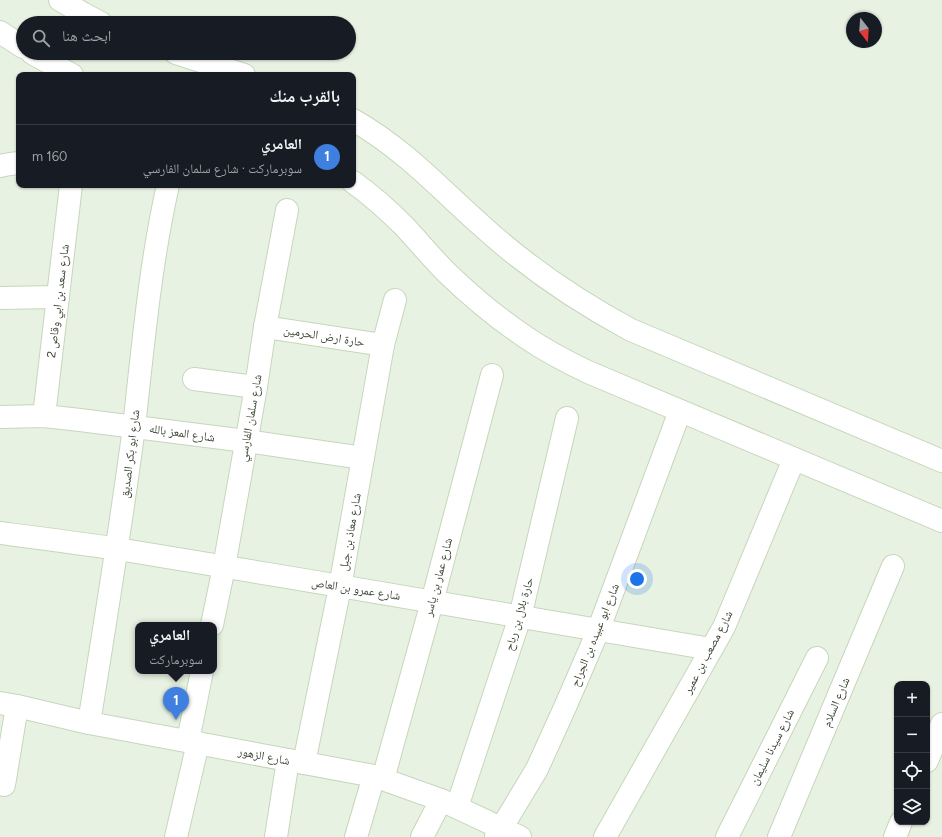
<!DOCTYPE html>
<html lang="ar">
<head>
<meta charset="utf-8">
<style>
  :root { --surface:#171b24; --page:#242831; --text:#f1f3f6; --muted:#9ea1a6; --line:#363941; --accent:#edff0c }
  body { margin:0; font-family:Figtree,"Noto Naskh Arabic",sans-serif; background:var(--page); color:var(--text); direction:rtl }
  .controls { position:absolute; right:12px; bottom:12px; display:grid; overflow:hidden; border-radius:8px; box-shadow:0 1px 3px #0004 }
  .controls button { width:36px; height:36px; display:grid; place-items:center; padding:0; border:0; border-bottom:1px solid var(--line); background:var(--surface); color:var(--text); font:20px sans-serif }
  .compass { position:absolute; left:846px; top:12px; width:36px; height:36px; border-radius:50%; background:var(--surface); box-shadow:0 1px 3px #0004; rotate:163deg }
  .you { position:absolute; left:637px; top:579px; width:14px; height:14px; margin:-10px; border:3px solid #fff; border-radius:50%; background:#1a73e8; box-shadow:0 0 0 6px #1a73e833 }
  .badge { display:grid; place-items:center; width:26px; height:26px; border-radius:50%; background:var(--accent); color:#fff; font-size:13px; font-weight:700 }
  .pin { position:absolute; translate:-50% -33px; filter:drop-shadow(0 1px 2px #0008) }
  .pin::after { content:''; position:absolute; top:21px; width:14px; height:12px; background:inherit; clip-path:polygon(0 0,100% 0,50% 100%) }
  .popup { position:absolute; left:135px; top:622px; width:82px; height:52px; box-sizing:border-box; display:grid; place-content:center; border-radius:8px; background:var(--surface); filter:drop-shadow(0 1px 3px #0005); font-size:13px; white-space:nowrap; color:var(--muted) }
  .popup b { font-size:15px; color:var(--text) }
  .popup::after { content:''; position:absolute; left:50%; top:100%; margin-left:-8px; border:8px solid transparent; border-top-color:var(--surface) }
  .list { margin:0; padding:0; list-style:none }
  h2 { display:flex; justify-content:space-between; align-items:center; height:52px; margin:0; padding:0 16px; font-size:17px }
  h2 small { font-size:13px; font-weight:400; color:var(--muted) }
  .list li { display:grid; grid-template-columns:26px 1fr auto; gap:12px; align-items:center; box-sizing:border-box; height:64px; padding:0 16px; border-top:1px solid var(--line) }
  .list b { display:block; font-size:15px; white-space:nowrap }
  .list p { margin:0; font-size:13px; white-space:nowrap; color:var(--muted) }
  .list em { font-size:13px; font-style:normal; color:var(--muted) }
  .icon { flex:none; width:22px; height:22px; fill:none; stroke:currentColor; stroke-width:2; stroke-linecap:round; stroke-linejoin:round }
  .map { position:relative; flex:none; width:942px; height:837px; overflow:hidden; direction:ltr }
  .search { position:absolute; background:var(--surface); box-shadow:0 1px 3px #0004; left:16px; top:16px; width:340px; height:44px; display:flex; align-items:center; gap:10px; box-sizing:border-box; padding:0 14px; border-radius:22px; color:var(--muted); font-size:15px }
  .panel { position:absolute; background:var(--surface); box-shadow:0 1px 3px #0004; left:16px; top:72px; width:340px; height:116px; border-radius:8px; direction:rtl }
  .map>svg:first-child { display:block }
  .lines { fill:none; stroke-linecap:round; stroke-linejoin:round }
  .minor-casing { stroke:#c6d6bb; stroke-width:24 }
  .minor { stroke:#fff; stroke-width:22 }
  .labels { text-anchor:middle; dominant-baseline:central; stroke-width:4; stroke-linejoin:round; paint-order:stroke }
  .street-label { font-size:12px; fill:#3a4432; stroke:#fff }
</style>
</head>
<body>
<div class="map">
<svg width="942" height="837" viewBox="0 0 942 837">
  <rect width="100%" height="100%" fill="#e8f2e2"/>
  <g class="lines">
    <defs>
      <g id="minor">
        <path d="M 60,0 L 84,14 L 101,23"/>
        <path d="M 0,32 L 23,47"/>
        <path d="M 32,53 L 72,75"/>
        <path d="M 176,53 L 244,75"/>
        <path d="M 353,120 C 403,148 439,188 482,226 C 527,267 577,301 631,330 L 942,461"/>
        <path d="M 0,166 L 10,164 L 19,163"/>
        <path d="M 353,182 C 371,195 388,210 404,226 C 418,241 432,258 447,273 C 472,297 498,319 527,338 C 546,351 567,362 588,372 L 942,521"/>
        <path d="M 0,298 L 58,297"/>
        <path d="M 265,327 L 383,345"/>
        <path d="M 194,379 L 256,387"/>
        <path d="M 44,416 L 71,185"/>
        <path d="M 0,417 L 44,416 L 80,420 L 246,441 L 363,458"/>
        <path d="M 0,533 C 39,538 79,543 118,549 C 316,581 514,617 711,649"/>
        <path d="M 212,625 L 224,567 L 256,387 L 265,327 L 287,210"/>
        <path d="M 0,703 L 17,706 L 89,723 L 374,776 L 441,800 L 520,837"/>
        <path d="M 89,723 C 105,624 121,526 134,427 C 143,346 150,265 168,185"/>
        <path d="M 188,741 L 202,671"/>
        <path d="M 927,761 L 942,724"/>
        <path d="M 304,763 L 340,587 L 383,345 L 395,300"/>
        <path d="M 383,779 L 432,602 L 492,375"/>
        <path d="M 4,785 L 17,706"/>
        <path d="M 457,807 L 520,617 L 567,418"/>
        <path d="M 176,837 L 198,743"/>
        <path d="M 276,837 L 288,760"/>
        <path d="M 356,837 L 374,776"/>
        <path d="M 422,837 L 441,800"/>
        <path d="M 496,837 L 537,769 L 566,705 L 598,631 L 680,411"/>
        <path d="M 605,837 L 724,627 L 794,459"/>
        <path d="M 727,837 L 817,658"/>
        <path d="M 779,837 L 893,566"/>
        <path d="M 895,837 L 901,822"/>
      </g>
    </defs>
    <use href="#minor" class="minor-casing"/>
    <use href="#minor" class="minor"/>
  </g>
  <g class="labels">
    <g class="street-label">
      <text transform="translate(58 301) rotate(-83)">شارع سعد بن ابي وقاص 2</text>
      <text transform="translate(324 336) rotate(9)">حارة ارض الحرمين</text>
      <text transform="translate(250 418) rotate(-80)">شارع سلمان الفارسي</text>
      <text transform="translate(182 433) rotate(8)">شارع المعز بالله</text>
      <text transform="translate(130 454) rotate(-83)">شارع ابو بكر الصديق</text>
      <text transform="translate(350 532) rotate(-80)">شارع معاذ بن جبل</text>
      <text transform="translate(438 577) rotate(-75)">شارع عمار بن ياسر</text>
      <text transform="translate(356 589) rotate(9)">شارع عمرو بن العاص</text>
      <text transform="translate(519 614) rotate(-74)">حارة بلال بن رباح</text>
      <text transform="translate(595 635) rotate(-68)">شارع ابو عبيده بن الجراح</text>
      <text transform="translate(708 652) rotate(-62)">شارع مصعب بن عمير</text>
      <text transform="translate(836 702) rotate(-67)">شارع السلام</text>
      <text transform="translate(772 747) rotate(-63)">شارع سيدنا سليمان</text>
      <text transform="translate(264 756) rotate(11)">شارع الزهور</text>
    </g>
  </g>
</svg>
<div class="controls">
<button>+</button>
<button>−</button>
<button><svg class="icon" aria-label="locate" viewBox="0 0 24 24"><circle cx="12" cy="12" r="6"/><path d="M12 2v4M12 18v4M2 12h4M18 12h4"/></svg></button>
<button><svg class="icon" aria-label="layers" viewBox="0 0 24 24"><path d="M12 4l9 5-9 5-9-5zM3 14l9 5 9-5"/></svg></button>
</div>
<svg class="compass" viewBox="-18 -18 36 36"><path d="M0-13l5 13h-10z" fill="#e53935"/><path d="M0 13l5-13h-10z" fill="#9ea1a6"/></svg>
<div class="you"></div>
<div class="pin badge" style="left:176px;top:720px;background:#3f7fe0">1</div>
<div class="popup"><b>العامري</b>سوبرماركت</div>
<div class="search"><svg class="icon" aria-label="search" viewBox="0 0 24 24"><circle cx="10" cy="10" r="6"/><path d="M15 15l6 6"/></svg>ابحث هنا</div>
<section class="panel">
<h2>بالقرب منك<small></small></h2>
<ul class="list">
<li><span class="badge" style="background:#3f7fe0">1</span><div><b>العامري</b><p>سوبرماركت · شارع سلمان الفارسي</p></div><em>160 m</em></li>
</ul>
</section>
</div>
</body>
</html>
